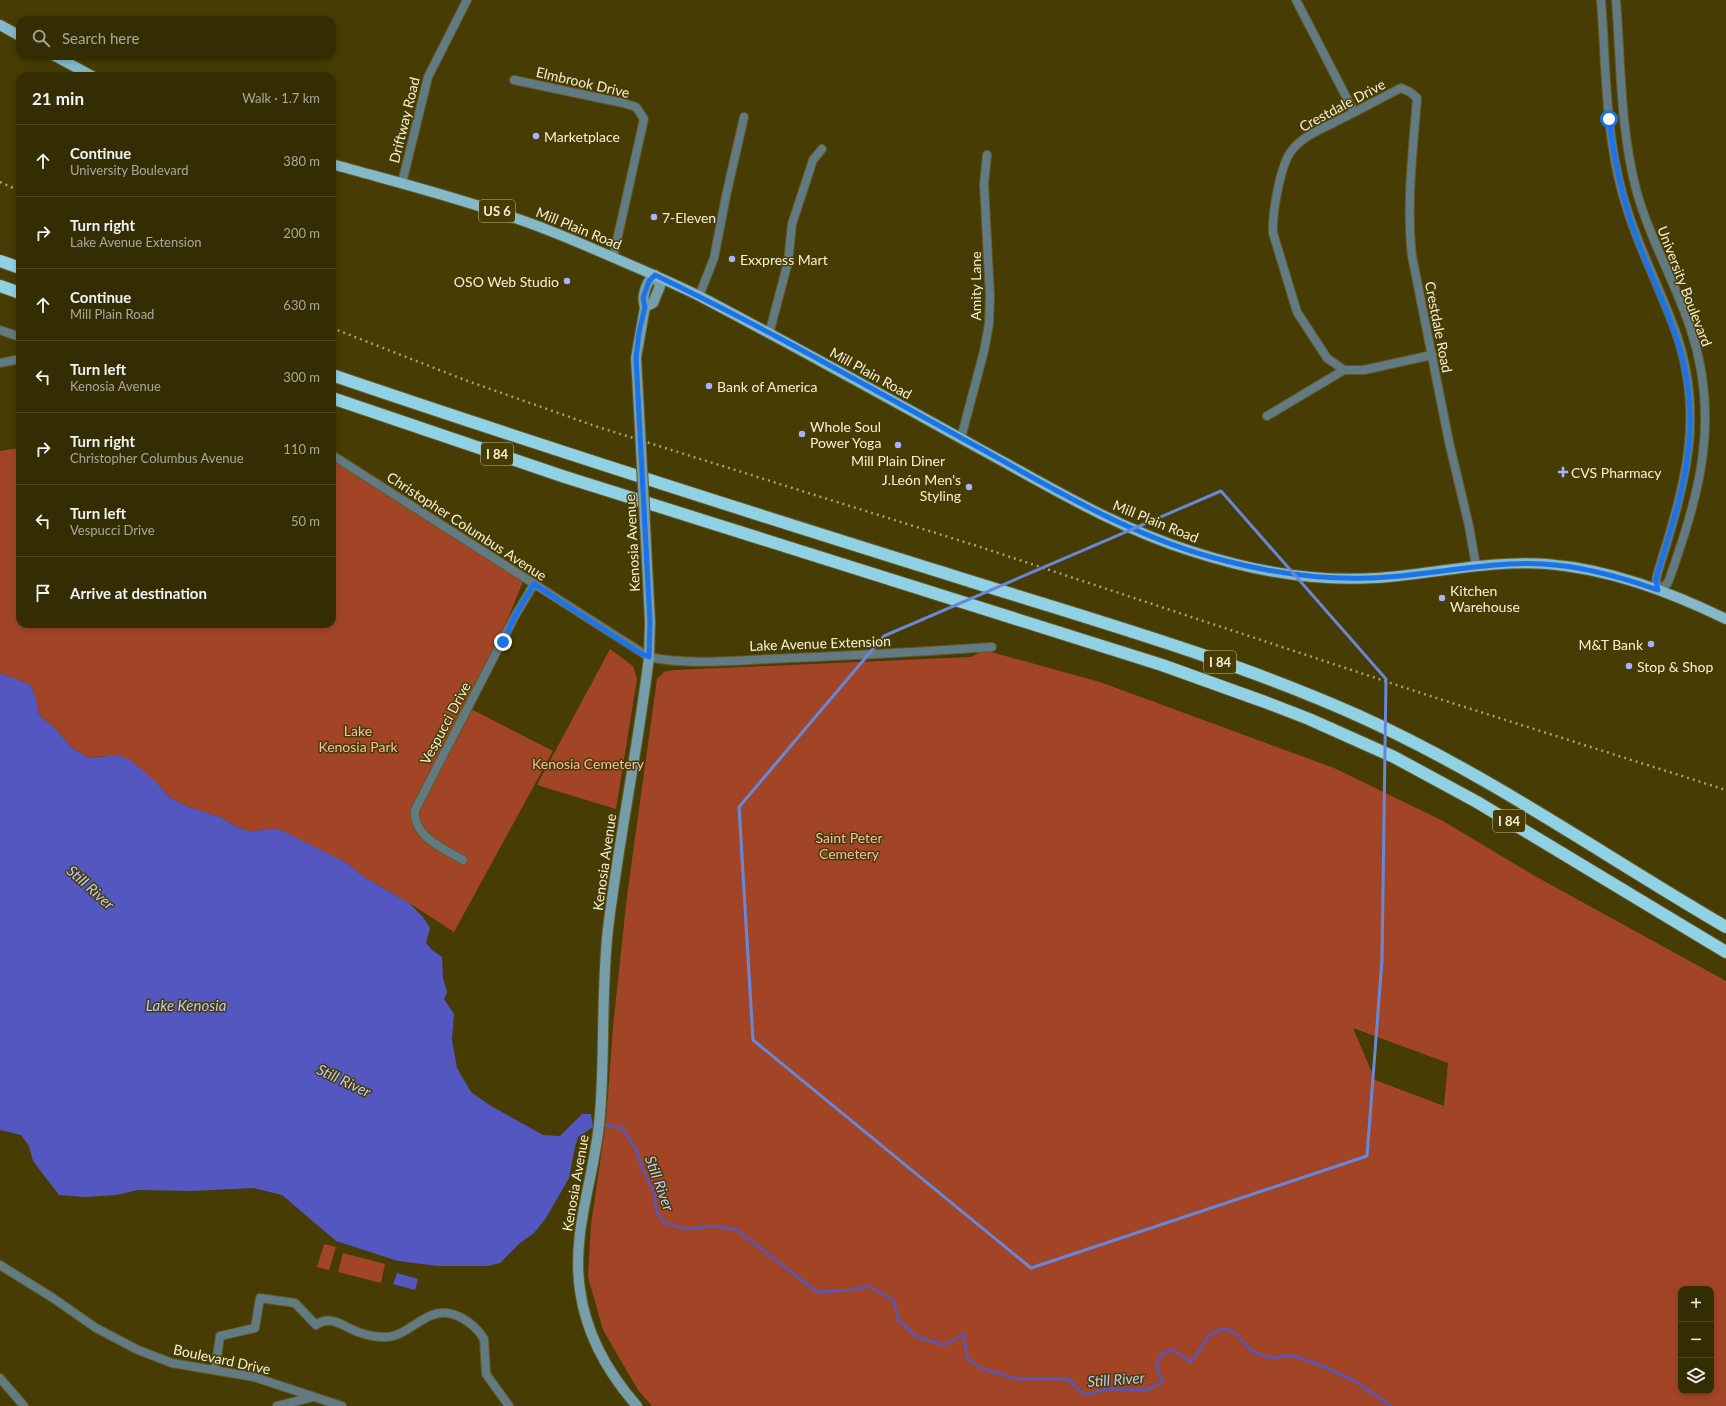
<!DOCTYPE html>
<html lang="en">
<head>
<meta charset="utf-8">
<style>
  :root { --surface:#342d03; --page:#3f3912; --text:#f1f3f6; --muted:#a9a89a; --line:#4e4925 }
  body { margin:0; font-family:Lato,sans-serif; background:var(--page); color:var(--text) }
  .controls { position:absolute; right:12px; bottom:12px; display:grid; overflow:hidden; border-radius:8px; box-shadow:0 2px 6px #0003 }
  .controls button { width:36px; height:36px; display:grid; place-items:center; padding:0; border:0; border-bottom:1px solid var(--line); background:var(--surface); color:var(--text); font:20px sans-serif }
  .stop { position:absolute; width:12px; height:12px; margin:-9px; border:3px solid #1a73e8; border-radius:50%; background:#fff }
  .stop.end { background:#1a73e8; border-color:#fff; box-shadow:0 1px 4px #0008 }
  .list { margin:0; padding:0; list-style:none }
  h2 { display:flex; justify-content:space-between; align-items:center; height:52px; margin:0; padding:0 16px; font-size:17px }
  h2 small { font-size:13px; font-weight:400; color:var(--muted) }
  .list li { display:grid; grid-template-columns:26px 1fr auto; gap:12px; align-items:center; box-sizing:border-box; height:72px; padding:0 16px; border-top:1px solid var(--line) }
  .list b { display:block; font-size:15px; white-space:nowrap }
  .list p { margin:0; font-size:13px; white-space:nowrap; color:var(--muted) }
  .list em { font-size:13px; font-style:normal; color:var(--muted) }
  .icon { flex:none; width:22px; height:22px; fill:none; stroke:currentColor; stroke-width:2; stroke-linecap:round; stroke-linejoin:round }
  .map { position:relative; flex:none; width:1726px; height:1406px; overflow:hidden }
  .search { position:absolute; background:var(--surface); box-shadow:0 2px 6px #0003; left:16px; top:16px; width:320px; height:44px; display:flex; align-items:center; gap:10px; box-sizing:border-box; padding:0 14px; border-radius:12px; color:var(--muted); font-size:15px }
  .panel { position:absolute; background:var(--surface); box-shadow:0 2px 6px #0003; left:16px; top:72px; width:320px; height:556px; border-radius:12px }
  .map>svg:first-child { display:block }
  .green { fill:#a24527; fill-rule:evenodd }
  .water { fill:#5457c0 }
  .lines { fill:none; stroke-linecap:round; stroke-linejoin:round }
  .stream { stroke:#5457c0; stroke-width:2.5 }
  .street-casing { stroke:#625926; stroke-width:10 }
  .secondary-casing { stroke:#625926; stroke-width:12 }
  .primary-casing { stroke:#625926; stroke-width:12 }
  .highway-casing { stroke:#625926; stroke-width:14 }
  .street { stroke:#627b83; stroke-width:8 }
  .secondary { stroke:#759eaa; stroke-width:10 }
  .primary { stroke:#84b9c9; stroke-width:10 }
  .highway { stroke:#91d1e4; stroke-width:12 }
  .rail { stroke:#a69f77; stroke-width:2.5; stroke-dasharray:2 4; stroke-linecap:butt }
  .secondary-bridge-casing { stroke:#625926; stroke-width:12; stroke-linecap:butt }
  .secondary-bridge { stroke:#759eaa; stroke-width:10 }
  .route { stroke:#1a73e8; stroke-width:5 }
  .marked { fill:none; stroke:#6987d7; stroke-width:3; stroke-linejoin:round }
  .poi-dot { fill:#a7b1fc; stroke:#463c04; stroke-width:1.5 }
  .labels { text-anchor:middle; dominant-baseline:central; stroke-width:3; stroke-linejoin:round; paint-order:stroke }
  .shield { fill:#463c04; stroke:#c1bb97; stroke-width:1 }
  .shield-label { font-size:13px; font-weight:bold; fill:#f6f1d6 }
  .street-label { font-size:14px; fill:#f6f1d6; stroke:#463c04 }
  .poi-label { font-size:14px; fill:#f6f1d6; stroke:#463c04; text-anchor:start }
  .park-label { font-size:14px; fill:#fabda9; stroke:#463c04 }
  .water-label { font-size:15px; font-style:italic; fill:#bfc7fd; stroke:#463c04 }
</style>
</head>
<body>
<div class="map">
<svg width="1726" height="1406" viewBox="0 0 1726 1406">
  <rect width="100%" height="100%" fill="#463c04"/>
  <g class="green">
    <path d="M 20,448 L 20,624 L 332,624 L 332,452 L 524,579 L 471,709 L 553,751 L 454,932 L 409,903 L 364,877 L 347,863 L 265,829 L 252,832 L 237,827 L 220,817 L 189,807 L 170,798 L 157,783 L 105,756 L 89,758 L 72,748 L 55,728 L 39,715 L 37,702 L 31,685 L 0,673 L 0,451 Z"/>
    <path d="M 610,649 L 633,666 L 637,679 L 616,809 L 537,785 Z"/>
    <path d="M 984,650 L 1100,682 L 1334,768 L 1443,821 L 1533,875 L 1726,981 L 1726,1406 L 652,1406 L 638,1390 L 603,1330 L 588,1277 L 591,1225 L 606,1121 L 613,1027 L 627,896 L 657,679 L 664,672 L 674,670 L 971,657 ZM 1353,1028 L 1448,1063 L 1444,1106 L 1375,1080 ZM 1681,1289 L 1711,1289 L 1711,1391 L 1681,1391 Z"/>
    <path d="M 324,1244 L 336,1247 L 329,1270 L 317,1267 Z"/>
    <path d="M 343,1253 L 385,1264 L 381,1283 L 338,1272 Z"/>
  </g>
  <g class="water">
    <path d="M 0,673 L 31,685 L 37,702 L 39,715 L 55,728 L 72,748 L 89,758 L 119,755 L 133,762 L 157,783 L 170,798 L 189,807 L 220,817 L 237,827 L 252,832 L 265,829 L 281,830 L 347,863 L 364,877 L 409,903 L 423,917 L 430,928 L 426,943 L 432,950 L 442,957 L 443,978 L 447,992 L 444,999 L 454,1014 L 452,1040 L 457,1068 L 471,1092 L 491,1106 L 543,1135 L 560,1136 L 582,1114 L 591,1114 L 593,1127 L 578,1137 L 575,1147 L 569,1178 L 546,1218 L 534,1233 L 520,1243 L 500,1263 L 488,1266 L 438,1266 L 398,1261 L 336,1241 L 282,1195 L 253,1188 L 191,1191 L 138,1190 L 116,1195 L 85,1197 L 59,1195 L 33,1161 L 29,1146 L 21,1135 L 0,1130 Z"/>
    <path d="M 397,1273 L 418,1279 L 415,1290 L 393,1284 Z"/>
  </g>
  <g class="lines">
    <path class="stream" d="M 602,1124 L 622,1128 L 636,1149 L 642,1168 L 655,1194 L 656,1210 L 664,1223 L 686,1229 L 715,1226 L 737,1230 L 817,1292 L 852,1290 L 868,1286 L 894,1301 L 898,1320 L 917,1337 L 944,1345 L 964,1335 L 967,1358 L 980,1368 L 1017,1379 L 1068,1379 L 1085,1395 L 1108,1389 L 1146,1390 L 1163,1382 L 1156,1366 L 1162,1353 L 1173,1350 L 1191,1362 L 1210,1334 L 1225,1329 L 1235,1333 L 1253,1352 L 1272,1358 L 1289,1355 L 1313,1362 L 1355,1381 L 1391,1406"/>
    <defs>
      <g id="street">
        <path d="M 1296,0 L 1354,112"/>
        <path d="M 1601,0 C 1606,64 1605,130 1622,192 C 1635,240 1658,284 1675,330 C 1707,419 1683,490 1657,575 L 1656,581 L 1658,590 L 1667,584 L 1669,580 C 1700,492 1721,419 1690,327 C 1674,280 1649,237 1636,189 C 1620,127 1621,63 1616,0"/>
        <path d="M 514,80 L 623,103 L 636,107 L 644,119 L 613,258"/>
        <path d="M 402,183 L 428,77 L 467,0"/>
        <path d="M 699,296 L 714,258 L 726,196 L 744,117"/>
        <path d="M 0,330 L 20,337"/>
        <path d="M 769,334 L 788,262 L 792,224 L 813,160 L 822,149"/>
        <path d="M 0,363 L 20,359"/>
        <path d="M 1344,370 L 1327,358 L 1297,312 L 1273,233 C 1272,214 1280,165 1292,150 C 1304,135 1324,128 1341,119 C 1361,109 1381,98 1401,88 L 1410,92 L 1417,98 C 1413,151 1406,204 1412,256 L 1449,442 L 1469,526 L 1476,566"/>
        <path d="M 1267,416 L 1344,370 L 1364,370 L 1432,355"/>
        <path d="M 961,438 L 984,351 L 989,324 L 990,296 L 984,184 L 987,155"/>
        <path d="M 332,455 L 649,657 C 685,665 731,661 768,659 C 843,656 918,652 992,647"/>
        <path d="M 463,860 C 444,849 412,836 415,810 L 515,616 L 534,584"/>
        <path d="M 0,1265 L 53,1298 L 96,1328 L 138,1350 L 172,1363 L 254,1377 L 342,1406"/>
        <path d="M 215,1370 L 220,1336 L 255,1328 L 260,1298 L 295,1303 L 316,1325 C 332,1313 346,1329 361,1333 C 369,1336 377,1337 385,1337 C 408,1337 424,1310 447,1313 C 462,1315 477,1327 484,1339 L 486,1374 L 509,1406"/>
        <path d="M 0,1378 L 24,1406"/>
        <path d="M 277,1406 L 313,1397"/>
      </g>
      <g id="secondary">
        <path d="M 639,411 L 636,358 L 645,307 C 641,297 646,281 655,275 L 660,286 L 653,303 L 645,307"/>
        <path d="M 637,1406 C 608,1373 586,1334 580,1290 C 571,1230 596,1174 600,1114 C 605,1053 601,991 608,929 C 619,838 638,748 649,657 L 650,622 L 645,524"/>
      </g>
      <g id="primary">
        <path d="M 0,25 L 20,36"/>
        <path d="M 55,56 L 92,76"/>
        <path d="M 332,164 C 392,181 453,196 512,217 C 543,227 573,240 603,253 C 637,268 672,282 705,299 C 798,348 890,399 982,450 C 1050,487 1117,528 1191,551 C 1249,570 1314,582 1376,578 C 1433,574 1489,560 1547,564 C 1610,569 1670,592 1726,619"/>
      </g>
      <g id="highway">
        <path d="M 0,261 L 20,268"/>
        <path d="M 0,286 L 20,293"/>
        <path d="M 332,375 C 535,444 739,509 944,573 C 1083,617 1225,656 1359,716 C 1488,774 1604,856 1726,927"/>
        <path d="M 332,398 L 562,476 L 1162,665 L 1265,702 L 1309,719 L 1394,757 L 1477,802 L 1726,952"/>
      </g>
    </defs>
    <use href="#street" class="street-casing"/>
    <use href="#secondary" class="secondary-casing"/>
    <use href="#primary" class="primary-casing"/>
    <use href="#highway" class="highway-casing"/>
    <use href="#street" class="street"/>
    <use href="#secondary" class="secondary"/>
    <use href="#primary" class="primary"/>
    <use href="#highway" class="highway"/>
    <g class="rail">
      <path d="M 0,182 L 20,191"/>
      <path d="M 332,328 L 465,380 L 595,426 L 974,545 L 1430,696 L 1726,790"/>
    </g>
    <defs>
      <path id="secondary-bridge" d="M 639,411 L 645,524"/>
    </defs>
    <use href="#secondary-bridge" class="secondary-bridge-casing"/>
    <use href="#secondary-bridge" class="secondary-bridge"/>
  </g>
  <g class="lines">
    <path class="route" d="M 503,642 L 515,616 L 534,584 L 638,652 L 649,657 L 650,622 L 636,358 L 639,332 L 645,307 L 643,298 L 649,281 L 655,275 C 764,327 870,388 976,446 C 1056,490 1135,539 1226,561 C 1273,573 1322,580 1370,578 C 1428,576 1484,561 1543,564 C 1583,566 1621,577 1658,590 L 1656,581 L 1657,575 C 1673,522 1692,469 1690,413 C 1688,343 1658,297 1635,234 C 1622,197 1614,159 1609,119"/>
  </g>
  <path class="marked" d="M 1221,491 L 1386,679 L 1382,960 L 1367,1156 L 1031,1268 L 753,1040 L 739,807 L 884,636 Z"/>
  <g class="poi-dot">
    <circle cx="536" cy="136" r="4"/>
    <circle cx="654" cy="217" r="4"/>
    <circle cx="732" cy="259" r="4"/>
    <circle cx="567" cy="281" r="4"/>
    <circle cx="709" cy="386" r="4"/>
    <circle cx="802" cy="434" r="4"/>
    <circle cx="898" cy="445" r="4"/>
    <path d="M1561 466h4v4h4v4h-4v4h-4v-4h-4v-4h4z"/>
    <circle cx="969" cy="487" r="4"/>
    <circle cx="1442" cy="598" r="4"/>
    <circle cx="1651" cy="644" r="4"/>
    <circle cx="1629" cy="666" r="4"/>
  </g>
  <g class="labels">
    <g class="shield">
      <rect x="479" y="200" width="36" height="22" rx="3"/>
      <rect x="481" y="443" width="32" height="22" rx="3"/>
      <rect x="1204" y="651" width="32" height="22" rx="3"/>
      <rect x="1493" y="810" width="32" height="22" rx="3"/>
    </g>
    <g class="shield-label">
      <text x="497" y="211">US 6</text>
      <text x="497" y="454">I 84</text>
      <text x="1220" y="662">I 84</text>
      <text x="1509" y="821">I 84</text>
    </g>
    <g class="street-label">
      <text transform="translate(583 82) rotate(13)">Elmbrook Drive</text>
      <text transform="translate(1342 105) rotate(-28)">Crestdale Drive</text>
      <text transform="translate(404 120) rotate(-76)">Driftway Road</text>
      <text transform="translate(579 228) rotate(22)">Mill Plain Road</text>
      <text transform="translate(975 286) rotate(-90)">Amity Lane</text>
      <text transform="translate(1685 286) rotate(69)">University Boulevard</text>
      <text transform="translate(1439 327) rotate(79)">Crestdale Road</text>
      <text transform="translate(871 373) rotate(29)">Mill Plain Road</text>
      <text transform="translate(1156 521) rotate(22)">Mill Plain Road</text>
      <text transform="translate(467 526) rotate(33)">Christopher Columbus Avenue</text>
      <text transform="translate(632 543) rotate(-93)">Kenosia Avenue</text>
      <text transform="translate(820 643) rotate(-2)">Lake Avenue Extension</text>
      <text transform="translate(445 723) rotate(-62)">Vespucci Drive</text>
      <text transform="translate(604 862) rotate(-82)">Kenosia Avenue</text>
      <text transform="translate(575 1183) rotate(-80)">Kenosia Avenue</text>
      <text transform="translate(222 1359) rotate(12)">Boulevard Drive</text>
    </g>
    <g class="poi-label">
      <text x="544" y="136">Marketplace</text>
      <text x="662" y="217">7-Eleven</text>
      <text x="740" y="259">Exxpress Mart</text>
      <text x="559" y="281" text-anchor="end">OSO Web Studio</text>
      <text x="717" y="386">Bank of America</text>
      <text x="810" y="426">Whole Soul<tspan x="810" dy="16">Power Yoga</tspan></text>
      <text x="898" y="460" text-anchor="middle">Mill Plain Diner</text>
      <text x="1571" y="472">CVS Pharmacy</text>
      <text x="961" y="479" text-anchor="end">J.León Men's<tspan x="961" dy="16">Styling</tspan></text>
      <text x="1450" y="590">Kitchen<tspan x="1450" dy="16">Warehouse</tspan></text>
      <text x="1643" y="644" text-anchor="end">M&amp;T Bank</text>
      <text x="1637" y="666">Stop &amp; Shop</text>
    </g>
    <g class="park-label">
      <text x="358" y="730">Lake<tspan x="358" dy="16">Kenosia Park</tspan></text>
      <text x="588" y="763">Kenosia Cemetery</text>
      <text x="849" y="837">Saint Peter<tspan x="849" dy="16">Cemetery</tspan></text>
    </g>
    <g class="water-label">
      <text transform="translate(91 887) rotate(42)">Still River</text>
      <text x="186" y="1005">Lake Kenosia</text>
      <text transform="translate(344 1080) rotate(25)">Still River</text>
      <text transform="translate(660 1183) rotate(70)">Still River</text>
      <text transform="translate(1116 1379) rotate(-4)">Still River</text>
    </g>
  </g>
</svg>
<div class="controls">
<button>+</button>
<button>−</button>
<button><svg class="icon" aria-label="layers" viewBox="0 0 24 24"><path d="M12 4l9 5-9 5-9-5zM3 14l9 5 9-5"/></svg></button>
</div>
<div class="stop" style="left:1609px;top:119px"></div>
<div class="stop end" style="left:503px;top:642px"></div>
<div class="search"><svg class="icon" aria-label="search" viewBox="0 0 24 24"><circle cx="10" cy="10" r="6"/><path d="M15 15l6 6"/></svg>Search here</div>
<section class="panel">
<h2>21 min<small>Walk · 1.7 km</small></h2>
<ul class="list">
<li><svg class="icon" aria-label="ahead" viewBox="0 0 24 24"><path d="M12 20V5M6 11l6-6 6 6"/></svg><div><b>Continue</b><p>University Boulevard</p></div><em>380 m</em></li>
<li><svg class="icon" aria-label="right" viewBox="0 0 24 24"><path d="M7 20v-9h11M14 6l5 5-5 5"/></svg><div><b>Turn right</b><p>Lake Avenue Extension</p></div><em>200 m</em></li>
<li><svg class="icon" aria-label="ahead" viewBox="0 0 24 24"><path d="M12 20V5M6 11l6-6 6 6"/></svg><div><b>Continue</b><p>Mill Plain Road</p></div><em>630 m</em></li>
<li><svg class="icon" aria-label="left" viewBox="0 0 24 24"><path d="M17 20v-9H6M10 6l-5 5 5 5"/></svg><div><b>Turn left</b><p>Kenosia Avenue</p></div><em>300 m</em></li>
<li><svg class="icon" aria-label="right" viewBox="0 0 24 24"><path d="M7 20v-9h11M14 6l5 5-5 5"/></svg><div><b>Turn right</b><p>Christopher Columbus Avenue</p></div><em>110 m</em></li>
<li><svg class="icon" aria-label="left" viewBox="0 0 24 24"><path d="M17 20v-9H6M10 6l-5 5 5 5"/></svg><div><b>Turn left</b><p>Vespucci Drive</p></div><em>50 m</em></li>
<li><svg class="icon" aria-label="arrive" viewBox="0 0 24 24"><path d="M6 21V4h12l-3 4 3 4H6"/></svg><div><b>Arrive at destination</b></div></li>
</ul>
</section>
</div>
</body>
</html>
